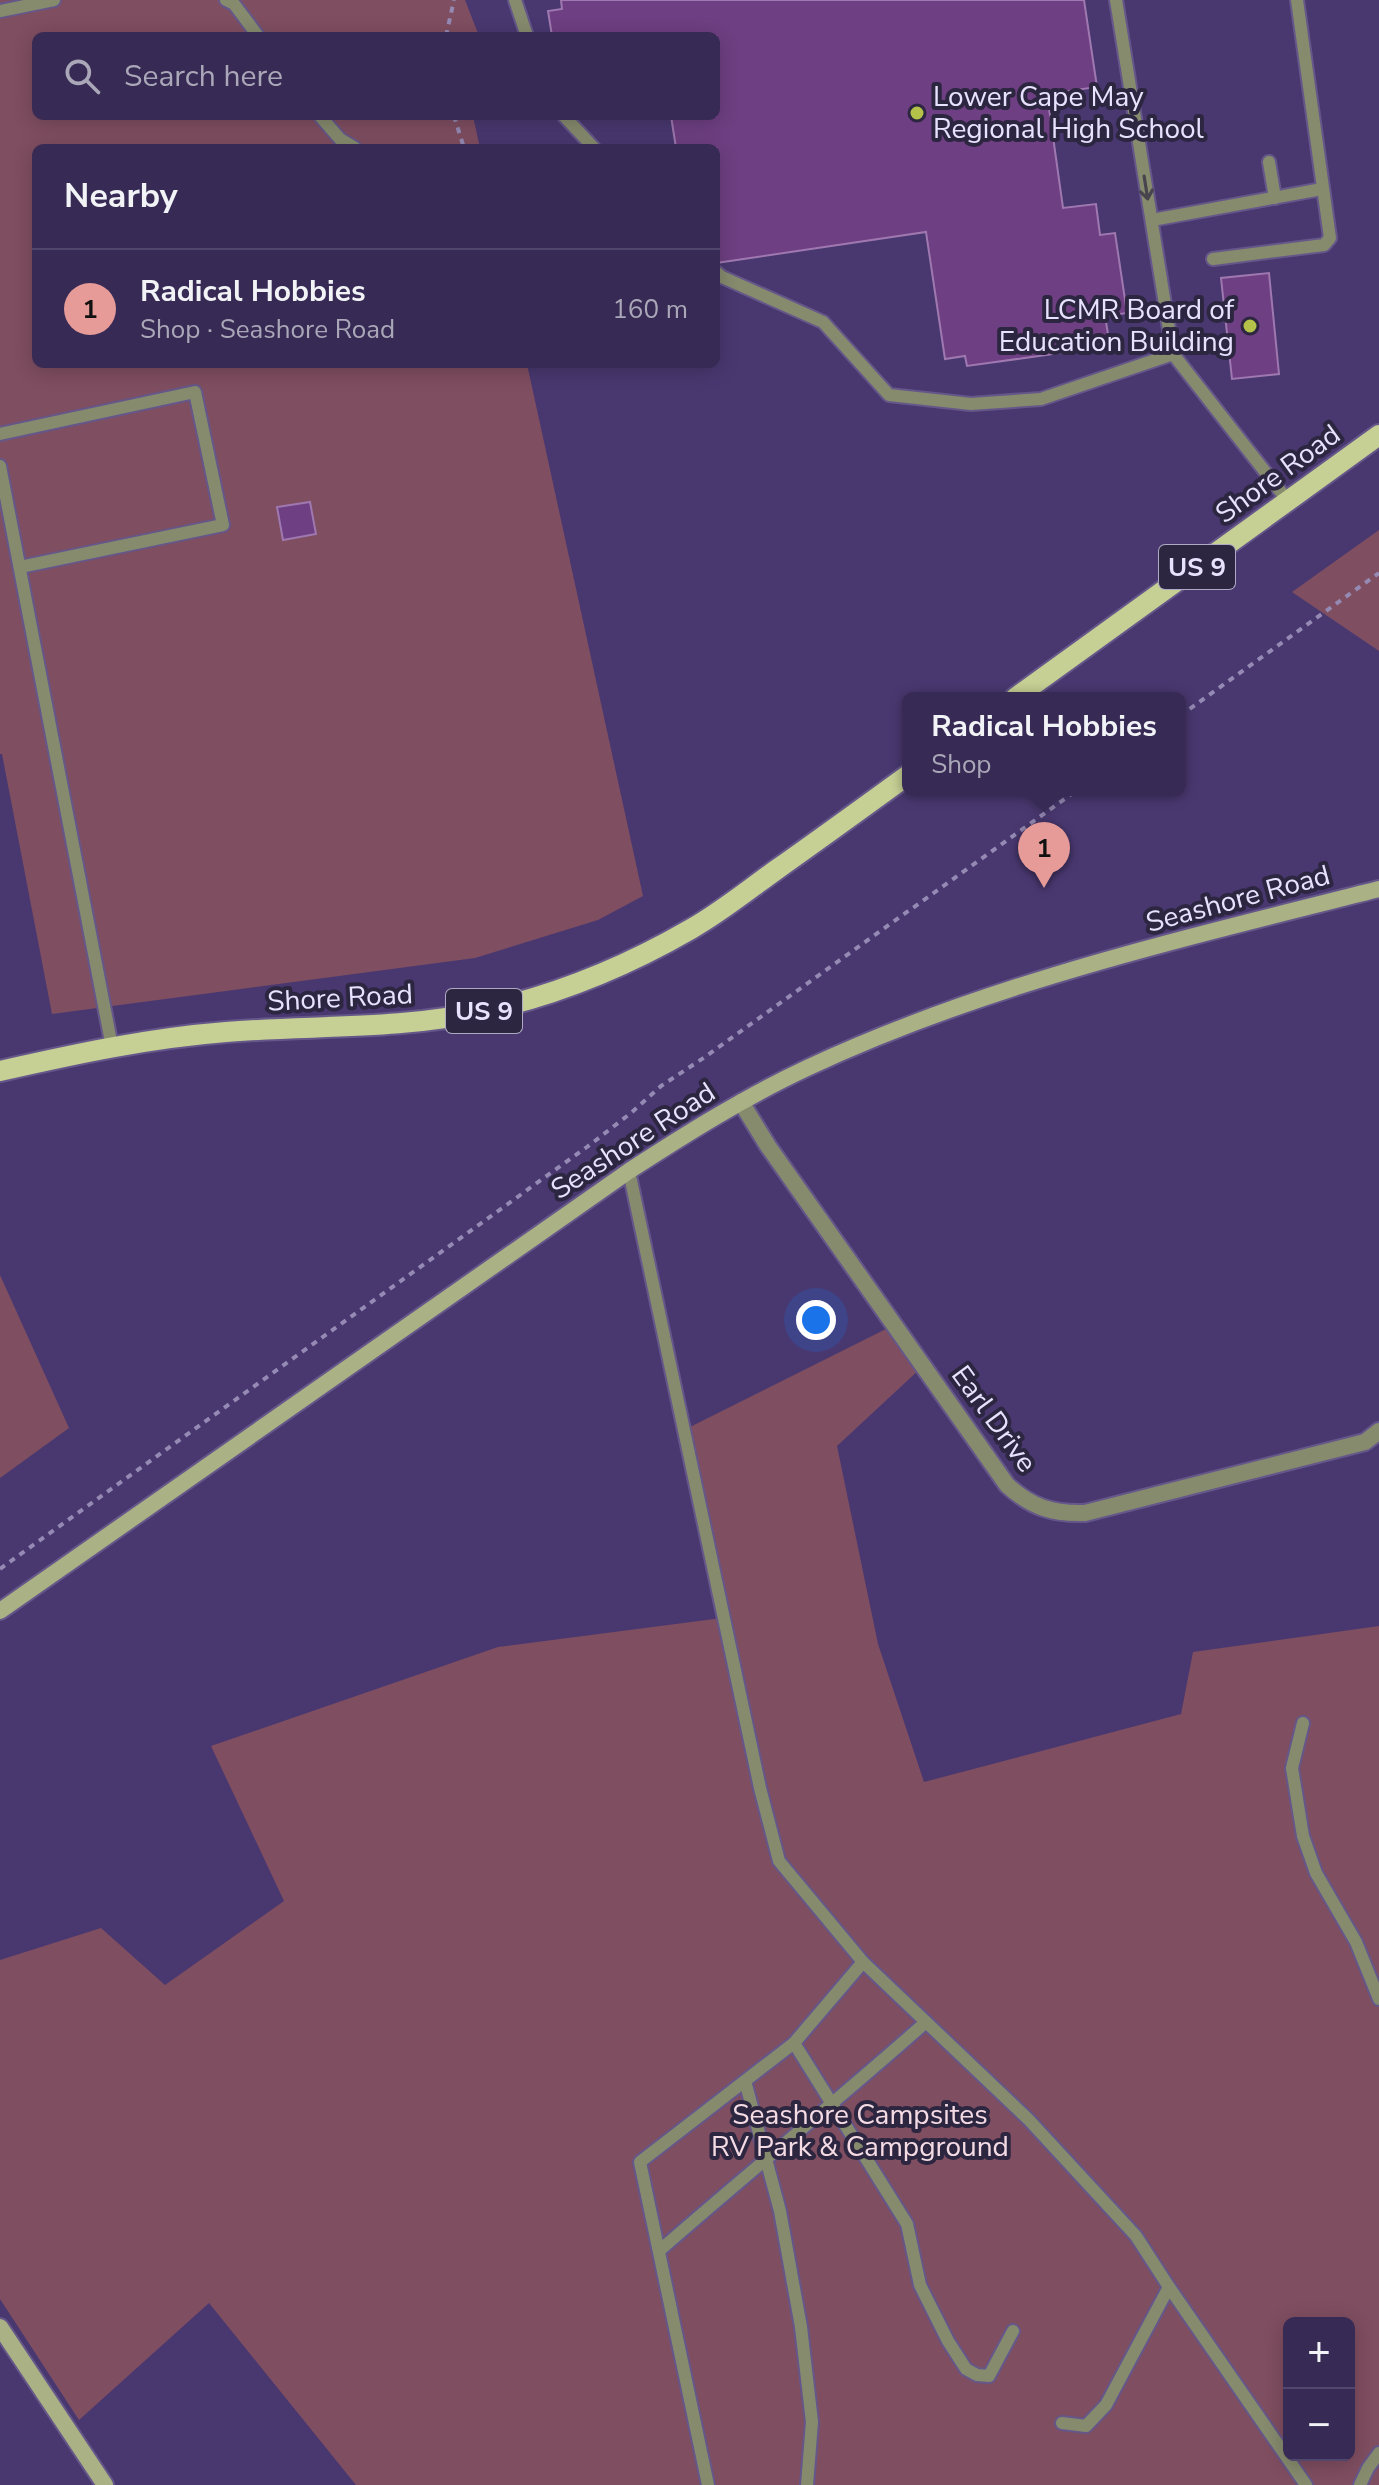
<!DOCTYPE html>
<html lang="en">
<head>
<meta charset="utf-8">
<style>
  :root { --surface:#372a54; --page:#42365e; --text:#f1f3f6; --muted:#aaa7b8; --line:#51466b; --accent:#e69b98 }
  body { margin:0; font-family:"Nunito Sans",sans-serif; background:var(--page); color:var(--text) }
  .controls { position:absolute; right:24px; bottom:24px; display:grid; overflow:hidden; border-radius:12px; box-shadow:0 4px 20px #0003 }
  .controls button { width:72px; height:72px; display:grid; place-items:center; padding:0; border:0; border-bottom:2px solid var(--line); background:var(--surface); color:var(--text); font:40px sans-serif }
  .you { position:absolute; left:816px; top:1320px; width:28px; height:28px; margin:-20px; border:6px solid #fff; border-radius:50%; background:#1a73e8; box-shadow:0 0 0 12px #1a73e833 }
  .badge { display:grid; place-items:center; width:52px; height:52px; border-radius:50%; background:var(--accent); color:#111; font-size:26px; font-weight:700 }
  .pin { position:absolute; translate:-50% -66px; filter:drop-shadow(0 2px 4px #0008) }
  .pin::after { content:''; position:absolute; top:42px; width:28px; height:24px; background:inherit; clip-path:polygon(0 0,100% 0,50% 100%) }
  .popup { position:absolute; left:902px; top:692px; width:284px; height:104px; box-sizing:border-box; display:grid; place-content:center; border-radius:12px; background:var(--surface); filter:drop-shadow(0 2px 6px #0005); font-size:26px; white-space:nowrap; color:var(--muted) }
  .popup b { font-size:30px; color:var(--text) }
  .popup::after { content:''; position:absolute; left:50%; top:100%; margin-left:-16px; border:16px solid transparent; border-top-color:var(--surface) }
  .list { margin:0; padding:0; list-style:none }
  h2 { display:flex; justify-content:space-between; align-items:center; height:104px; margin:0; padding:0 32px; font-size:34px }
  h2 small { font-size:26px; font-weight:400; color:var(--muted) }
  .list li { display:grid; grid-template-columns:52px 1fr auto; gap:24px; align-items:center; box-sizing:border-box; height:120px; padding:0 32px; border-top:2px solid var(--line) }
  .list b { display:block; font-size:30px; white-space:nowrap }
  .list p { margin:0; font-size:26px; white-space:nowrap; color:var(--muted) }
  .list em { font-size:26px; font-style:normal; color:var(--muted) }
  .icon { flex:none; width:44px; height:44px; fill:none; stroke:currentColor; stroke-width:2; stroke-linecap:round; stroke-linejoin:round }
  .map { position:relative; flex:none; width:1379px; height:2485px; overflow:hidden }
  .search { position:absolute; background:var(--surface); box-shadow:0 4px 20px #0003; left:32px; top:32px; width:688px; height:88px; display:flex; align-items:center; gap:20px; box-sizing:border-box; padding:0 28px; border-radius:12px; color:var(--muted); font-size:30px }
  .panel { position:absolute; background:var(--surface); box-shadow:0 4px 20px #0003; left:32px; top:144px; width:688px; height:224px; border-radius:12px }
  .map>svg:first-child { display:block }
  .green { fill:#7f4e61; fill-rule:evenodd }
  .building { fill:#6e3f82; stroke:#9f78b0; stroke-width:2 }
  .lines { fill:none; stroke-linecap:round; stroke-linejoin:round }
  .lane-casing { stroke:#655789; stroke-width:16 }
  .street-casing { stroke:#655789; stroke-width:20 }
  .secondary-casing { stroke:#655789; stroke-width:20 }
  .primary-casing { stroke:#655789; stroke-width:24 }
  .path { stroke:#958ab4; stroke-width:4; stroke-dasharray:6 6; stroke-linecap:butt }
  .lane { stroke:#868b6e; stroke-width:12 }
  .street { stroke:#868b6e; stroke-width:16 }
  .secondary { stroke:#aab184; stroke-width:16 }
  .primary { stroke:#c6cf94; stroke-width:20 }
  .oneway { stroke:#48444e }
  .poi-dot { fill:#b4c24a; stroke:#2d2640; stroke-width:3 }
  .labels { text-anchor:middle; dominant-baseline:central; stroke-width:8; stroke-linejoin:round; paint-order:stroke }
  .shield { fill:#2d2640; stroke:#afaac4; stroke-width:2 }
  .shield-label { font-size:26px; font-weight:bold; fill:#e7e2fd }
  .poi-label { font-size:28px; fill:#e7e2fd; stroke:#2d2640; text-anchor:start }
  .street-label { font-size:28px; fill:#e7e2fd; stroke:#2d2640 }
  .park-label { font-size:28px; fill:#f4dbe4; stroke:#2d2640 }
</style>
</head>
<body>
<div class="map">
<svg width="1379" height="2485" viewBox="0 0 1379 2485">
  <rect width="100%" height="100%" fill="#493870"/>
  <g class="green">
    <path d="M 0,0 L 465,0 L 479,36 L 36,36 L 36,116 L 473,116 L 480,148 L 36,148 L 36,364 L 527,364 L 643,896 L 598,920 L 475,958 L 52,1014 L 2,754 L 0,754 Z"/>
    <path d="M 1379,530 L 1379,651 L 1292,592 Z"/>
    <path d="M 0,1275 L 69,1428 L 0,1478 Z"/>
    <path d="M 892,1326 L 921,1368 L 837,1446 L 878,1644 L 924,1782 L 1181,1714 L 1193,1652 L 1379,1626 L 1379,2485 L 356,2485 L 209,2303 L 79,2420 L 0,2299 L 0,1960 L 101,1928 L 165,1985 L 284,1901 L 211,1746 L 498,1647 L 722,1618 L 680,1432 ZM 1289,2323 L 1349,2323 L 1349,2455 L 1289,2455 Z"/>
  </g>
  <g class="building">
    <path d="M 561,0 L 1084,0 L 1097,87 L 1047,94 L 1063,208 L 1096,204 L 1100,235 L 1115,233 L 1127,313 L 1105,316 L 1110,346 L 967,366 L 965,356 L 945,359 L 926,232 L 716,263 L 716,148 L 676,148 L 671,116 L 716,116 L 716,36 L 552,36 L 548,11 L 562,9 Z"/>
    <path d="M 1269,273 L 1279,374 L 1232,379 L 1221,278 Z"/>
    <path d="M 310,502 L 316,534 L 283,540 L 277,507 Z"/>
  </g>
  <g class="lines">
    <defs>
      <g id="lane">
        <path d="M 226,0 L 234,4 L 258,36"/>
        <path d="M 515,0 L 527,36"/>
        <path d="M 1116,0 L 1173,354 L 1288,501"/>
        <path d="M 0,11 L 54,0"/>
        <path d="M 320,116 L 340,139 L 355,148"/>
        <path d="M 564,116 L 594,148"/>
        <path d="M 1269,162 L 1275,198"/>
        <path d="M 1152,220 L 1322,189"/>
        <path d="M 1213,259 L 1324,245 L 1330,238 L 1297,0"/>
        <path d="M 716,272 L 722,277 L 823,322 L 889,395 L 971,404 L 1041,399 L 1173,354"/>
        <path d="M 0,434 L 195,392 L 223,525 L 20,567"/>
        <path d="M 0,466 L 112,1047"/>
        <path d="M 629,1171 L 760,1788 L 779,1861 L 863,1962"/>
        <path d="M 1303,1723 L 1292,1768 L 1303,1836 L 1316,1873 L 1356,1942 L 1379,1999"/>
        <path d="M 794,2043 L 907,2224 L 920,2285 L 948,2341 L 966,2369 L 977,2375 L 989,2376 L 1013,2331"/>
        <path d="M 745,2081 L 780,2211 L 801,2327 L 812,2422 L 807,2485"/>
        <path d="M 659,2251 C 747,2174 838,2100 926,2022"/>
        <path d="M 1062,2423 L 1086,2426 L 1106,2405 L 1169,2287"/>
        <path d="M 708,2485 L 640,2162 L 794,2043 L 863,1962 L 1029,2120 L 1136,2236 L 1169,2287 L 1306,2485"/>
        <path d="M 1360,2485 L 1368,2468 L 1379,2453"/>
      </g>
      <path id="street" d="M 741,1102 L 768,1146 L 1007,1485 C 1031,1507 1052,1514 1085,1513 L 1365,1442 L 1379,1431"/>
      <g id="secondary">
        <path d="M 0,1611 L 629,1171 C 686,1134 745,1097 807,1068 C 988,983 1186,938 1379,889"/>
        <path d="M 0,2327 L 105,2485"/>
      </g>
      <g id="primary">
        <path d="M 1015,698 L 1379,435"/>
        <path d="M 0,1071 C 75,1054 149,1038 226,1032 C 312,1025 399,1030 484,1011 C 557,995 627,966 691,929 C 721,912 748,890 776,870 C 820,839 864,807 908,775"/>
      </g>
    </defs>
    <use href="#lane" class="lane-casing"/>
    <use href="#street" class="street-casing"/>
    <use href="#secondary" class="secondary-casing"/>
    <use href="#primary" class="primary-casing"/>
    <g class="path">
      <path d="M 446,36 L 454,0"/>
      <path d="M 454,116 L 464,148"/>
      <path d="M 1180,716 L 1379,573"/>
      <path d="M 0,1569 L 587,1147 L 631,1113 L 661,1086 L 705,1057 L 1077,790"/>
    </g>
    <use href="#lane" class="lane"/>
    <use href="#street" class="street"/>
    <use href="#secondary" class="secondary"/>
    <use href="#primary" class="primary"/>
  </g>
  <defs><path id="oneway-shaft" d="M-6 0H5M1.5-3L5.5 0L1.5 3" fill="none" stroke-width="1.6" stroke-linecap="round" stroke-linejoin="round" transform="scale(2)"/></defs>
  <use class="oneway" href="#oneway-shaft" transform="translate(1146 188) rotate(81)"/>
  <g class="poi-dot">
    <circle cx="917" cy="113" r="8"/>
    <circle cx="1250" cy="326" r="8"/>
  </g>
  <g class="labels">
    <g class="shield">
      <rect x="1159" y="545" width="76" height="44" rx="6"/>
      <rect x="446" y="989" width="76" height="44" rx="6"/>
    </g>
    <g class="shield-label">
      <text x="1197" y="567">US 9</text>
      <text x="484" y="1011">US 9</text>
    </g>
    <g class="poi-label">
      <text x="933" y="97">Lower Cape May<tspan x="933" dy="32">Regional High School</tspan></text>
      <text x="1234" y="310" text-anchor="end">LCMR Board of<tspan x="1234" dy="32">Education Building</tspan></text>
    </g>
    <g class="street-label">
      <text transform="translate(1278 474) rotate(-36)">Shore Road</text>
      <text transform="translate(1238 899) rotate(-15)">Seashore Road</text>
      <text transform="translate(340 998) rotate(-3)">Shore Road</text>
      <text transform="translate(633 1141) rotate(-33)">Seashore Road</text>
      <text transform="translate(994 1419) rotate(54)">Earl Drive</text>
    </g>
    <g class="park-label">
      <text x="860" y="2115">Seashore Campsites<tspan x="860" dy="32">RV Park &amp; Campground</tspan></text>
    </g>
  </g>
</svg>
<div class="controls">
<button>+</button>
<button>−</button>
</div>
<div class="you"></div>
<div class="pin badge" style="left:1044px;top:888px">1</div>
<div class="popup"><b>Radical Hobbies</b>Shop</div>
<div class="search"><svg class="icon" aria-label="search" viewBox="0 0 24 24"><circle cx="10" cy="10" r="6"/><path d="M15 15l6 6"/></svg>Search here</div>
<section class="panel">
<h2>Nearby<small></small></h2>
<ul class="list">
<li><span class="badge">1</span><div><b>Radical Hobbies</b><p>Shop · Seashore Road</p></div><em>160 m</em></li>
</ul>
</section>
</div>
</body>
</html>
